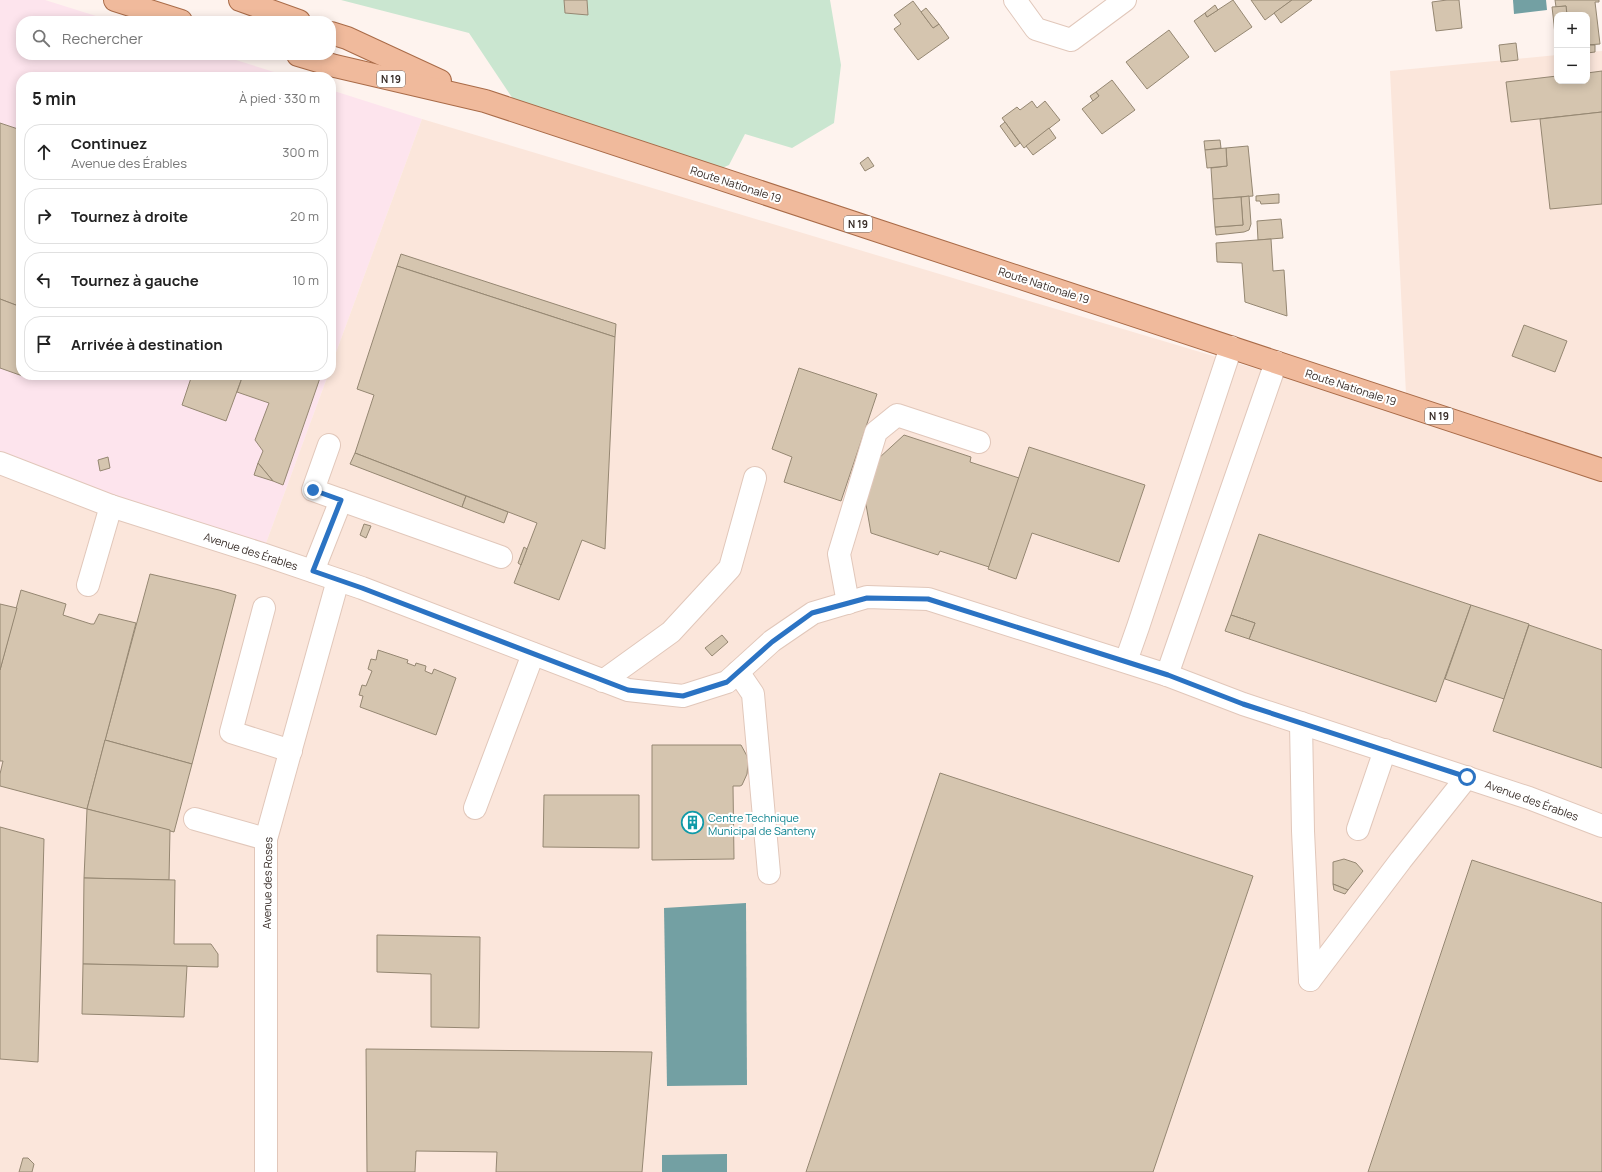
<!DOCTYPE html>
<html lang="fr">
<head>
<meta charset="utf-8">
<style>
  :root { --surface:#fff; --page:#f6f6f6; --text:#222; --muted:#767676; --line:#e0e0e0 }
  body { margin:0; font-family:Manrope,sans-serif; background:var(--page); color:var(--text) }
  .controls { position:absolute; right:12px; top:12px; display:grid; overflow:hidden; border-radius:8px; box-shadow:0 2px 10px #0003 }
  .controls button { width:36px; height:36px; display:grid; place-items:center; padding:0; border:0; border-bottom:1px solid var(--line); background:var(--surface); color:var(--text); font:20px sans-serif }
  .stop { position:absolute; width:12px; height:12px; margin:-9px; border:3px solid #2b73c3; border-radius:50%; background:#fff }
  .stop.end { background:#2b73c3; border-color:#fff; box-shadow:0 1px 4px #0008 }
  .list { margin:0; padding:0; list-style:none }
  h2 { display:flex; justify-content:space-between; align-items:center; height:52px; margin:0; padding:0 16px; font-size:17px }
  h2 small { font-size:13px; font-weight:400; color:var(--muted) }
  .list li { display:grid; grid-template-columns:26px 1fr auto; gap:12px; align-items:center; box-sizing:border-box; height:56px; margin:0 8px 8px; padding:0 8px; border:1px solid var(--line); border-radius:16px }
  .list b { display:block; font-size:15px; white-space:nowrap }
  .list p { margin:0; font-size:13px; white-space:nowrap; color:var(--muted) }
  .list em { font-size:13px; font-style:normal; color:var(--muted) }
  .icon { flex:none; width:22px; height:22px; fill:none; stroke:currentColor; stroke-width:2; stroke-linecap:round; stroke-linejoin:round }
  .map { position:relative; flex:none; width:1602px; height:1172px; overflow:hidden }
  .search { position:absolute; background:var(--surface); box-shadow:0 2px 10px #0003; left:16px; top:16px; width:320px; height:44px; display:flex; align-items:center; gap:10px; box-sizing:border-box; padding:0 14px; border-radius:16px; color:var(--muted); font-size:15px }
  .panel { position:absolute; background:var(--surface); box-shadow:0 2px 10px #0003; left:16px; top:72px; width:320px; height:308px; border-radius:16px }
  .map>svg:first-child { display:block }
  .commercial { fill:#fde4ed }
  .built { fill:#fbe6db }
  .green { fill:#cae6d0 }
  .water { fill:#73a0a3 }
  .building { fill:#d5c5af; stroke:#958772 }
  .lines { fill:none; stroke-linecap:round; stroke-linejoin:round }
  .minor-casing { stroke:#e1c7ba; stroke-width:24 }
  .major-casing { stroke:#a96b48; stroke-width:24 }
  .minor { stroke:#fff; stroke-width:22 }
  .major { stroke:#f0ba9c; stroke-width:22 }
  .route { stroke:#2b73c3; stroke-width:5 }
  .labels { text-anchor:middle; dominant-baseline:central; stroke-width:4; stroke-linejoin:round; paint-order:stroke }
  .shield { fill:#fff; stroke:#746c68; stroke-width:1 }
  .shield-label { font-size:10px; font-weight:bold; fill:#382d28 }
  .street-label { font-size:11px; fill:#382d28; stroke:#fff }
  .culture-label { font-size:11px; fill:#0d838f; stroke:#fff; text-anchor:start }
</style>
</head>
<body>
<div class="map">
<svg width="1602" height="1172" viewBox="0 0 1602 1172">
  <rect width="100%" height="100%" fill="#fef3ee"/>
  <g class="commercial">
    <path d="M 0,0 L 45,0 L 112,21 L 21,21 L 21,55 L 220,55 L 290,77 L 21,77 L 21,375 L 328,375 L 262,554 L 0,463 Z"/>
    <path d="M 331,90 L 422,119 L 331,366 Z"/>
  </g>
  <path class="built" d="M 1602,51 L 1602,1172 L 0,1172 L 0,463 L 262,554 L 328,375 L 331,375 L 331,366 L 422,119 L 1407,414 L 1390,71 L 1557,55 L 1557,81 L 1587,81 L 1587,52 Z"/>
  <path class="green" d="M 341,0 L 830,0 L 841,65 L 834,123 L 792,148 L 745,134 L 729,165 L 706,175 L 517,105 L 469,33 Z"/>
  <g class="water">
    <path d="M 1513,0 L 1546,0 L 1547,10 L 1514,14 Z"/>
    <path d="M 746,903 L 747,1085 L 667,1086 L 664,908 Z"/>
    <path d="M 727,1154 L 727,1172 L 662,1172 L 662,1155 Z"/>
  </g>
  <g class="building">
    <path d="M 564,0 L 587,0 L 588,15 L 565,13 Z"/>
    <path d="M 1233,0 L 1252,27 L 1215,52 L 1194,21 L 1205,13 L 1207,17 Z"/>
    <path d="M 1251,0 L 1292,0 L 1265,20 Z"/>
    <path d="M 1292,0 L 1312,0 L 1281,23 L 1274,13 Z"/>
    <path d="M 1447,0 L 1459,0 L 1462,28 L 1436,31 L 1432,2 Z"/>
    <path d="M 1555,0 L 1599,0 L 1599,2 L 1595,2 L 1600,44 L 1587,45 L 1587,15 L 1567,15 L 1566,6 L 1556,7 Z"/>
    <path d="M 913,1 L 933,28 L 939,24 L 949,38 L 918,60 L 894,29 L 901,24 L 894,15 Z"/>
    <path d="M 1215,5 L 1218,10 L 1207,17 L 1205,13 Z"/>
    <path d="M 1566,6 L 1567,15 L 1557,15 L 1557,23 L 1554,24 L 1552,7 Z"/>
    <path d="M 926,8 L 939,24 L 933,28 L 921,12 Z"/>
    <path d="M 1557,23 L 1557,48 L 1556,48 L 1554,24 Z"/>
    <path d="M 1169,30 L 1189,57 L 1147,89 L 1126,62 Z"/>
    <path d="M 1516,43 L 1518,60 L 1501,62 L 1499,45 Z"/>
    <path d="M 1587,45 L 1595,45 L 1595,52 L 1587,53 Z"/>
    <path d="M 1602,71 L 1602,112 L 1511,122 L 1506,82 L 1557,76 L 1557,81 L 1587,81 L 1587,73 Z"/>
    <path d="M 1112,80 L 1135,110 L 1102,134 L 1082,109 L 1099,96 L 1096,92 Z"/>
    <path d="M 1096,92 L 1099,96 L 1093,101 L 1090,96 Z"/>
    <path d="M 1032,101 L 1037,108 L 1045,101 L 1060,120 L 1024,148 L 1002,118 L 1017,107 L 1020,110 Z"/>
    <path d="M 1602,112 L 1602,204 L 1550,209 L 1540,119 Z"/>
    <path d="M 1005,122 L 1020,143 L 1015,147 L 1000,126 Z"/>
    <path d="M 0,123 L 21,130 L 21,307 L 0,299 Z"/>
    <path d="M 1049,128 L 1056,138 L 1033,155 L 1026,146 Z"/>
    <path d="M 1220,140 L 1221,148 L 1205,150 L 1204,141 Z"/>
    <path d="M 1248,146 L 1253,196 L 1213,199 L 1211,168 L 1227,166 L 1226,148 Z"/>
    <path d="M 1226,148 L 1227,166 L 1207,168 L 1205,150 Z"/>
    <path d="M 868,157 L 874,166 L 865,171 L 860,163 Z"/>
    <path d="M 1279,194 L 1279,203 L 1261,204 L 1260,201 L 1256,201 L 1256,196 Z"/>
    <path d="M 1249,196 L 1251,224 L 1249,230 L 1244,232 L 1216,235 L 1215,227 L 1243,225 L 1241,197 Z"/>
    <path d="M 1241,197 L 1243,225 L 1215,227 L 1213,199 Z"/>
    <path d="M 1281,219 L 1283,238 L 1258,240 L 1257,221 Z"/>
    <path d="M 1271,239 L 1273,271 L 1284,270 L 1287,316 L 1245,302 L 1242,263 L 1217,262 L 1216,243 Z"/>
    <path d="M 401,254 L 616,324 L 615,337 L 397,266 Z"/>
    <path d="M 397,266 L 615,337 L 605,549 L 582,540 L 559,600 L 514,583 L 537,523 L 355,453 L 374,395 L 357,389 Z"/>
    <path d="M 0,299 L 21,307 L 21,375 L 32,375 L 31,379 L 0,368 Z"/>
    <path d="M 1524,325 L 1567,341 L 1555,372 L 1512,356 Z"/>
    <path d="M 799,368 L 877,394 L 841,501 L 784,482 L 792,457 L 772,449 Z"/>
    <path d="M 192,375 L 243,375 L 226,421 L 182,405 Z"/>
    <path d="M 243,375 L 321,375 L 283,485 L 273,481 L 258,463 L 263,451 L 255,440 L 269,403 L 237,392 Z"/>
    <path d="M 904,435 L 971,457 L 970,462 L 1019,478 L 989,567 L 940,551 L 938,555 L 871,533 L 865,499 L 879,458 Z"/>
    <path d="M 1029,447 L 1145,485 L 1119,562 L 1032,533 L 1016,579 L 988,569 Z"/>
    <path d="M 355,453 L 466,496 L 462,507 L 350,464 Z"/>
    <path d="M 108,457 L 110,468 L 100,471 L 98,460 Z"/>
    <path d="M 258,463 L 273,481 L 254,475 Z"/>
    <path d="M 466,496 L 508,512 L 504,523 L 462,507 Z"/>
    <path d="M 364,524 L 371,526 L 366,538 L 360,535 Z"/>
    <path d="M 1259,534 L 1471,605 L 1436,702 L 1249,639 L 1255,623 L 1231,615 Z"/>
    <path d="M 524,547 L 527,549 L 521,565 L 518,563 Z"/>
    <path d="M 150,574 L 219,590 L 236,595 L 192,764 L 105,740 Z"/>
    <path d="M 21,590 L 66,604 L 63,615 L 91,624 L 94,624 L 99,614 L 136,623 L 87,809 L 0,786 L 0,774 L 3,761 L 0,761 L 0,670 Z"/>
    <path d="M 0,604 L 17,608 L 0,670 Z"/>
    <path d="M 1471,605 L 1529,624 L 1504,699 L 1445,679 Z"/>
    <path d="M 1231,615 L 1255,623 L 1249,639 L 1225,631 Z"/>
    <path d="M 1529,625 L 1602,650 L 1602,768 L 1493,731 Z"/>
    <path d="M 722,635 L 728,642 L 712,656 L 705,648 Z"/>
    <path d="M 378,650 L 408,660 L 407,663 L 415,666 L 416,663 L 426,666 L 425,671 L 432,674 L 434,669 L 456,678 L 436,735 L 360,707 L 363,696 L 359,695 L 362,685 L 366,686 L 372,671 L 368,669 L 371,659 L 376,660 Z"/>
    <path d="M 105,740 L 192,764 L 174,832 L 87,809 Z"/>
    <path d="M 652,745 L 741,745 L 747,756 L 748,764 L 747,774 L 742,785 L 740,786 L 733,786 L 734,859 L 652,860 Z"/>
    <path d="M 940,773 L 1253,876 L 1153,1172 L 806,1172 Z"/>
    <path d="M 544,795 L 639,795 L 639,848 L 543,847 Z"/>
    <path d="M 87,809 L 170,830 L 169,880 L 84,878 Z"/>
    <path d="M 0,827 L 44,839 L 38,1062 L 0,1059 Z"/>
    <path d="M 1344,859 L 1356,863 L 1363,871 L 1348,890 L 1333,884 L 1333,862 Z"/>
    <path d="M 1472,860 L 1602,903 L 1602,1172 L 1368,1172 Z"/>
    <path d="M 84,878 L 175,880 L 174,944 L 211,944 L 218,954 L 218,967 L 83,964 Z"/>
    <path d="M 1333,884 L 1348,890 L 1345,894 L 1334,890 Z"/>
    <path d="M 377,935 L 480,937 L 479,1028 L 431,1027 L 431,974 L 377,972 Z"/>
    <path d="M 83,964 L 187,966 L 184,1017 L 82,1014 Z"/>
    <path d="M 366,1049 L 652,1052 L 642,1172 L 496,1172 L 497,1152 L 416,1151 L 415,1172 L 367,1172 Z"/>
    <path d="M 23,1158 L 28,1158 L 34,1164 L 32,1172 L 19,1172 Z"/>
  </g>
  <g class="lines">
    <defs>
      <g id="minor">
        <path d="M 1015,0 L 1036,29 L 1071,40 L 1125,0"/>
        <path d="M 329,445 L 313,490 L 501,557"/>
        <path d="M 0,463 L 111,506 L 262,554 L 362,588 L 628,690 L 683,696 L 727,682 L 772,641 L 813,613 L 867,597 L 928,599 L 1167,675 L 1243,704 L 1529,798 L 1602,826"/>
        <path d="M 313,571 L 341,500"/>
        <path d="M 88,585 L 111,506"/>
        <path d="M 848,603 L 839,554 L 876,432 L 897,415 L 979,442"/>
        <path d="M 264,608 L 231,732 L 291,751"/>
        <path d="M 1126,661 L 1138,627 L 1231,347"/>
        <path d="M 738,672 L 753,694 L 769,873"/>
        <path d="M 1167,675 L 1276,362"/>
        <path d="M 603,681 L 671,632 L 730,568 L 755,478"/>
        <path d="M 1301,723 L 1303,831 L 1310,980"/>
        <path d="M 475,808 L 533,654"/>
        <path d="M 195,819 L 266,839"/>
        <path d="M 1358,829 L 1385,750"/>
        <path d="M 1310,980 L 1401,860 L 1467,777"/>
        <path d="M 266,1172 L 266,839 L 338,580"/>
      </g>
      <g id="major">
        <path d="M 115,0 L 181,21"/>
        <path d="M 240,0 L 299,21"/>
        <path d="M 331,33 L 347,38 L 440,81"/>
        <path d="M 298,55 L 335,66 L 485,101 L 1602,470"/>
      </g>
    </defs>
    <use href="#minor" class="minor-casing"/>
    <use href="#major" class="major-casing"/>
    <use href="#minor" class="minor"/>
    <use href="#major" class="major"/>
  </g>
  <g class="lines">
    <path class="route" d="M 313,490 L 341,500 L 313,571 L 362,588 L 628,690 L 683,696 L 727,682 L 772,642 L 812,613 L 867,598 L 928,599 L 1168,675 L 1243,704 L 1467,777"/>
  </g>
  <defs>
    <symbol id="building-ring" viewBox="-11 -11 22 22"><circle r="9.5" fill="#fff" stroke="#0f9aa8" stroke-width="1.5"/><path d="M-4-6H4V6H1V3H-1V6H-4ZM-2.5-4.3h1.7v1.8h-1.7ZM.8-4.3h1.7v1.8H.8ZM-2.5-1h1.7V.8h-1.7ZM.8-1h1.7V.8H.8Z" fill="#0f9aa8"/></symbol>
  </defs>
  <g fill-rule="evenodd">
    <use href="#building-ring" x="680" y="810" width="25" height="25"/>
  </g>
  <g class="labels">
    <g class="shield">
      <rect x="377" y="71" width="28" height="16" rx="3"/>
      <rect x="844" y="216" width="28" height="16" rx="3"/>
      <rect x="1425" y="408" width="28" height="16" rx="3"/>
    </g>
    <g class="shield-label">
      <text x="391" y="79">N 19</text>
      <text x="858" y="224">N 19</text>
      <text x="1439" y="416">N 19</text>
    </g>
    <g class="street-label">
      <text transform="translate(736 184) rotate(18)">Route Nationale 19</text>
      <text transform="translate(1044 285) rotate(18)">Route Nationale 19</text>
      <text transform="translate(1351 387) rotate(18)">Route Nationale 19</text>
      <text transform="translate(251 551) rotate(18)">Avenue des Érables</text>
      <text transform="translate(1532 800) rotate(20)">Avenue des Érables</text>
      <text transform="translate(267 883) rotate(-89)">Avenue des Roses</text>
    </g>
    <g class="culture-label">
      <text x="708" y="817">Centre Technique<tspan x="708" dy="13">Municipal de Santeny</tspan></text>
    </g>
  </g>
</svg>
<div class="controls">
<button>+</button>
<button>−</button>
</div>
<div class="stop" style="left:1467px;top:777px"></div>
<div class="stop end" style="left:313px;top:490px"></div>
<div class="search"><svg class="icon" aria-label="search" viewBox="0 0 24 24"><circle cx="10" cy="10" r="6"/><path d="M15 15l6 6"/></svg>Rechercher</div>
<section class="panel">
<h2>5 min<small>À pied · 330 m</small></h2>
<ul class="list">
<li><svg class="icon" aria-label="ahead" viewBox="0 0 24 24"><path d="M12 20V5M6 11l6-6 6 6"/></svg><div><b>Continuez</b><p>Avenue des Érables</p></div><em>300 m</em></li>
<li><svg class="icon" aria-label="right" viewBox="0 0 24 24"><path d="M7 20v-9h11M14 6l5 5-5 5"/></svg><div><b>Tournez à droite</b></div><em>20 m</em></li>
<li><svg class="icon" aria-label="left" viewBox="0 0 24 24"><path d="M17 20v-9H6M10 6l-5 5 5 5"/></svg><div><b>Tournez à gauche</b></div><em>10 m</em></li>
<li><svg class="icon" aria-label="arrive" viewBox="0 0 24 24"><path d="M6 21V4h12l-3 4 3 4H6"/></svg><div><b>Arrivée à destination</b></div></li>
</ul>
</section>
</div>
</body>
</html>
